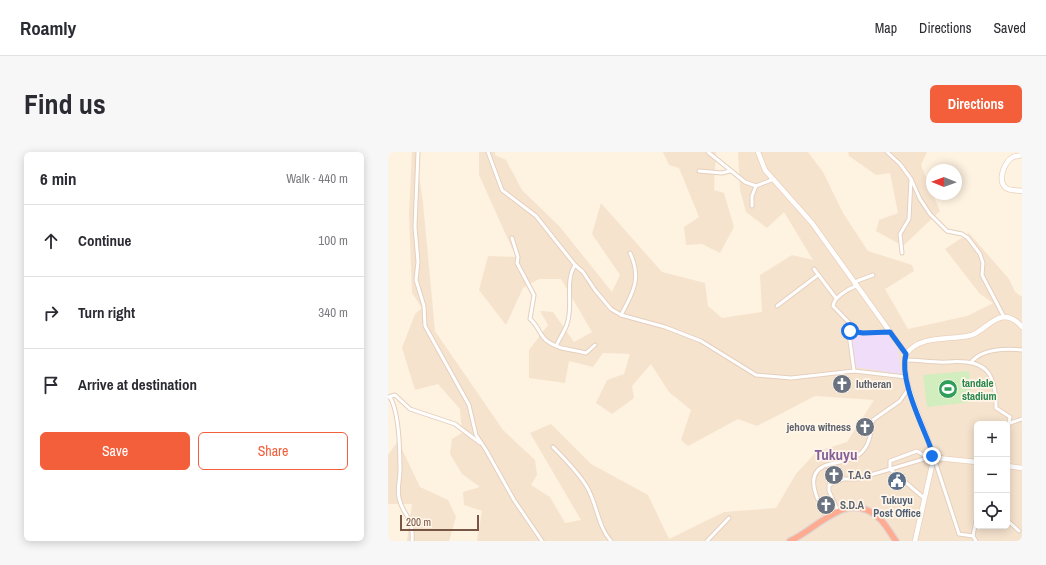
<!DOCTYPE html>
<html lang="en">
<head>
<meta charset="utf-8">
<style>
  :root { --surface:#fff; --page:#f7f7f7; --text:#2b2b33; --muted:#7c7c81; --line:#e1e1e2; --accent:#f35f3b }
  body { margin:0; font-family:"Archivo Narrow",sans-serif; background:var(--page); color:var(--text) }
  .controls { position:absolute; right:12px; bottom:12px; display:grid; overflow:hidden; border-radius:6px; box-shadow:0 2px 10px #0003 }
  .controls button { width:36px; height:36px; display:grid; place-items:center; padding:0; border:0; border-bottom:1px solid var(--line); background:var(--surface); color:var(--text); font:20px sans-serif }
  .compass { position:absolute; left:538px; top:12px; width:36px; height:36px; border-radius:50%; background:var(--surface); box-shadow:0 2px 10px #0003; rotate:271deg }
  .scale { position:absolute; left:12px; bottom:10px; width:79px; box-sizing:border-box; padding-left:4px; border:2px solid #775645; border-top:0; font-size:11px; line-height:14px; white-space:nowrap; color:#775645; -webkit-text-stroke:3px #fff6e9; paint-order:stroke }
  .stop { position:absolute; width:12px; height:12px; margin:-9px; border:3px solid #1a73e8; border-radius:50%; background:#fff }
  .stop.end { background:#1a73e8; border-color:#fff; box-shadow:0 1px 4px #0008 }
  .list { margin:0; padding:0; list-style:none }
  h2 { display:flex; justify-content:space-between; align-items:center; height:52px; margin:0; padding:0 16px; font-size:17px }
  h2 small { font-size:13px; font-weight:400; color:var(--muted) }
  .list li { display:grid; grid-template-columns:26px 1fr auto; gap:12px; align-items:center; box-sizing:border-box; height:72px; padding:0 16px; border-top:1px solid var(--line) }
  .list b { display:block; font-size:15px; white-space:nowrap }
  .list em { font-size:13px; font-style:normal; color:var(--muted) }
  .actions { display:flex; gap:8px; padding:12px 16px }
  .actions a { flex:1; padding:9px 0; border:1px solid var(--accent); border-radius:6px; text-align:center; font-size:14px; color:var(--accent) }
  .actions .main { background:var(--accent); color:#fff }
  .icon { flex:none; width:22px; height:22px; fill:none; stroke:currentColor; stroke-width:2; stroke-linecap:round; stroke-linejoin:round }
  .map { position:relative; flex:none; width:634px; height:389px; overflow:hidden; border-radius:6px }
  header { display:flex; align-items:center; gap:24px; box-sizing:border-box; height:56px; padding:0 20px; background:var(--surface); border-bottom:1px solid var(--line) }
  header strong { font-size:19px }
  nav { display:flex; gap:22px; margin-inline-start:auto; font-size:14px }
  .intro { display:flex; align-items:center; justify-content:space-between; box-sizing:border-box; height:96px; padding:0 24px }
  h1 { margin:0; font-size:28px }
  .button { padding:10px 18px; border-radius:6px; background:var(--accent); color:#fff; font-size:14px; font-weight:700 }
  main { display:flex; gap:24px; padding:0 24px }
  aside { flex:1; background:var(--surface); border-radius:6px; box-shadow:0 2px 10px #0003 }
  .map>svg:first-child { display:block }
  .residential { fill:#f6e3ce; fill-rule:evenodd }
  .education { fill:#efddfa }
  .green { fill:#d2edbe }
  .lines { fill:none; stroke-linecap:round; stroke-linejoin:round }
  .street-casing { stroke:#e5cfbe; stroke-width:5 }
  .secondary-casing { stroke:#ebd0bb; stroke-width:6 }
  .highway-casing { stroke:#ded6d2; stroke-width:8 }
  .street { stroke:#fff; stroke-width:3 }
  .secondary { stroke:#fff; stroke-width:4.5 }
  .highway { stroke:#feab92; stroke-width:5.5 }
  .route { stroke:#1a73e8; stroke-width:5 }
  .labels { text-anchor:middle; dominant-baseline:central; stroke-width:3.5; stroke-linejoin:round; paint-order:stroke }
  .leisure-label { font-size:11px; font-weight:bold; fill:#27864d; stroke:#fff6e9; text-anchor:start }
  .worship-label { font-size:11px; font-weight:bold; fill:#5b616d; stroke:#fff6e9; text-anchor:start }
  .service-label { font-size:11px; font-weight:bold; fill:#4e5e75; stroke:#fff6e9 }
  .district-label { font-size:15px; font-weight:bold; fill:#86609b; stroke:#fff6e9 }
</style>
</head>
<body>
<header>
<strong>Roamly</strong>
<nav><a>Map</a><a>Directions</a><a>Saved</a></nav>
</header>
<div class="intro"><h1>Find us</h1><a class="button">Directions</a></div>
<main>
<aside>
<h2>6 min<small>Walk · 440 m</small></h2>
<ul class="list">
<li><svg class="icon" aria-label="ahead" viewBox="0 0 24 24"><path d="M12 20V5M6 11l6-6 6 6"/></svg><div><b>Continue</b></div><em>100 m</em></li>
<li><svg class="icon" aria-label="right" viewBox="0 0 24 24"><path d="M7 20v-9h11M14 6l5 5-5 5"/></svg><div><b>Turn right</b></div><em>340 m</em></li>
<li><svg class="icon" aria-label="arrive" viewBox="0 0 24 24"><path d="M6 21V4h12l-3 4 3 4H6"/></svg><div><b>Arrive at destination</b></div></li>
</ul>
<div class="actions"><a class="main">Save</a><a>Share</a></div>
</aside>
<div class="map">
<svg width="634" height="389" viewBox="0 0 634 389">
  <rect width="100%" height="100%" fill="#fef2e0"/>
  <g class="residential">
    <path d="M 24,0 L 30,0 L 29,9 L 35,51 L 47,179 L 115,278 L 147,308 L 149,323 L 143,333 L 162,345 L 177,371 L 193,368 L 142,281 L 163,272 L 203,312 L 260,343 L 281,387 L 336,360 L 388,356 L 408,322 L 428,300 L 459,290 L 486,248 L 427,244 L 369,274 L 350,267 L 300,294 L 293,288 L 303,258 L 281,240 L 263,212 L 244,234 L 246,246 L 224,262 L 208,251 L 219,228 L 236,222 L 242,202 L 215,201 L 205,215 L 181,209 L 177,231 L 141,226 L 141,198 L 160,173 L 152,159 L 165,160 L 186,190 L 204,180 L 173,127 L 151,127 L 135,136 L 118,173 L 91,138 L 100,104 L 128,105 L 91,23 L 91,0 L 107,0 L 107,3 L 118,8 L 134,38 L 172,75 L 224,140 L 232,123 L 204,82 L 213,51 L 274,120 L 317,131 L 320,154 L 334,166 L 374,160 L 372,123 L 404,103 L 425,108 L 396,60 L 379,76 L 358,60 L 352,38 L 350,0 L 420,0 L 435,20 L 455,61 L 480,99 L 524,113 L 526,119 L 497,137 L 520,177 L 579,164 L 605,151 L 592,142 L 557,97 L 581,81 L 621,127 L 627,140 L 634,145 L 634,389 L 89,389 L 94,359 L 76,353 L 75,340 L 92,335 L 74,322 L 62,302 L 64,287 L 74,281 L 72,257 L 50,232 L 27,238 L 14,196 L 27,162 L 34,156 L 24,141 L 21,62 ZM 589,272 L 619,272 L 619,374 L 589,374 Z"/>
    <path d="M 275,0 L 328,0 L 326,38 L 336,41 L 346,75 L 332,101 L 314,92 L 298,93 L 296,75 L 311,65 L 291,16 L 281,13 Z"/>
    <path d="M 460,0 L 539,0 L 533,13 L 552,59 L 515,94 L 488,79 L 491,68 L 510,61 L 502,21 L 488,23 L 461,4 Z"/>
    <path d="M 10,289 L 32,335 L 60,348 L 68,365 L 61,389 L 19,389 L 24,352 L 0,352 L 0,303 Z"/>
  </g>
  <path class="education" d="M 498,181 L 510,198 L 513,222 L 466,215 L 462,182 Z"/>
  <path class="green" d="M 581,219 L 584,250 L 539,255 L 535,223 Z"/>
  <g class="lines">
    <defs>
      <g id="street">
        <path d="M 30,0 L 27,75 L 30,110 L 28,128 L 36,154 L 37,174 L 81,253 L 88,283 L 98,298 L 126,348 L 154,389"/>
        <path d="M 100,0 L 114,38 L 148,64 L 187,113 L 195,120 L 207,138 L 223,157 L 233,163 L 277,175 L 313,189 L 368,223 L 403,226 L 466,219 L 518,225"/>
        <path d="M 320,0 L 357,30 L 368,34 L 386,27"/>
        <path d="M 499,0 L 512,12 L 523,27 L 532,47 L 542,62 L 559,79 L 574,82 L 580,86 L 592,102 L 595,111 L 594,123 L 616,165"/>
        <path d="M 311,19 L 334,21 L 342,19"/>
        <path d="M 364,54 L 364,44 L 368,34"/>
        <path d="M 124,86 L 130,105 L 129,111 L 146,143 L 142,167 C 150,173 152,184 159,189 C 171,198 184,197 198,201 L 207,193"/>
        <path d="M 514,101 L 512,82 L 521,67 L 523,27"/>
        <path d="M 426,117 L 448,146"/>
        <path d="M 466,132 L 469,129 L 485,123"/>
        <path d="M 468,134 C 460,137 446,145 445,154 L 471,181"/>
        <path d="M 389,154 L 430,123"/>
        <path d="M 233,163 C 245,141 254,126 242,101"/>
        <path d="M 168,194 C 171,187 177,179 179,172 C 186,152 176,131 187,113"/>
        <path d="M 517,208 C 531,208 546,211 560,210 C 597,207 608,219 608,256 L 622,265 L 619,280"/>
        <path d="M 584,209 C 595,197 618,196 634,198"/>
        <path d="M 466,219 L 461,182 L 462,179 L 475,181 L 502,180"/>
        <path d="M 0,245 L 7,243 L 22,257 L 67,272 L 92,291"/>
        <path d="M 2,245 C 11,260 12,299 12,318 C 12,327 9,336 11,346 C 15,365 26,363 24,389"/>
        <path d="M 622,271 L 634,267"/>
        <path d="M 165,295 C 177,307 190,320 199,335 C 209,352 210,375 223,389"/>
        <path d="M 547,309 L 571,382 L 585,384 L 588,389"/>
        <path d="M 536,346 L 502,317 L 502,309 L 529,299 L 540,306"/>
        <path d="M 450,359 L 441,339 L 441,333 L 455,327 L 469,327 L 543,305"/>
        <path d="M 440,365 C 430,351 414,321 439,313 C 450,310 465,309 474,300 C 482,292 483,279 485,268 L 512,249 L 521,236"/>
        <path d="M 619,368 L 631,379"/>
        <path d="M 585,384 L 589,363"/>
        <path d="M 319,389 L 341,366"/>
      </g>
      <g id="secondary">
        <path d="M 370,0 L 377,18 L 424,71 L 518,202"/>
        <path d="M 634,3 C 631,4 627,4 625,5 C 616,10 609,29 618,36 C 622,39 629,38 634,39"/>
        <path d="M 545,303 C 538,276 511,228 518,202 C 533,182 562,189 584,183 C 595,179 604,166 616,165 C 624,165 629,169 634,175"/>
        <path d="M 549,306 L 589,310"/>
        <path d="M 619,314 L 634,316"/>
        <path d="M 527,389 L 545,309"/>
      </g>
      <path id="highway" d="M 402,389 C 431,376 460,336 492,367 C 498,373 503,382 508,389"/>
    </defs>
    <use href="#street" class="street-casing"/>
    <use href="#secondary" class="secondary-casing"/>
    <use href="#highway" class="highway-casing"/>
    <use href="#street" class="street"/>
    <use href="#secondary" class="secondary"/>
    <use href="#highway" class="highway"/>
  </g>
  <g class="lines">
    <path class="route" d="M 462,179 L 475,181 L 502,180 L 518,202 C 511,227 533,270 542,294 L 544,304"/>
  </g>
  <defs>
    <symbol id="church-disc" viewBox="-11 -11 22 22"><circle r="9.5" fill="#6b7280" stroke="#fff6e9"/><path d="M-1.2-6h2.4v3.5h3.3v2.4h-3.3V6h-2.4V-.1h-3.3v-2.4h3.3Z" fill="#fff"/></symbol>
    <symbol id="stadium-disc" viewBox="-11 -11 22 22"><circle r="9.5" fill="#2e9e5b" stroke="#fff6e9"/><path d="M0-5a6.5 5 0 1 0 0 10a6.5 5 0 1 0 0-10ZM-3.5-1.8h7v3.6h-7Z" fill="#fff"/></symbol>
    <symbol id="civic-disc" viewBox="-11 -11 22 22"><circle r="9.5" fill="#5c6f8a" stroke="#fff6e9"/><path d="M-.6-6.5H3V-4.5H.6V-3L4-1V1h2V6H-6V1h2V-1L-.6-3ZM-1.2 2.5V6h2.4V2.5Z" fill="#fff"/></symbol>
  </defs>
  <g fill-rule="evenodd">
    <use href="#church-disc" x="443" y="221" width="22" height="22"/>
    <use href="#stadium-disc" x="549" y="226" width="22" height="22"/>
    <use href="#church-disc" x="466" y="264" width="22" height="22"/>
    <use href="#church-disc" x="435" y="312" width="22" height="22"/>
    <use href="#civic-disc" x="498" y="318" width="22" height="22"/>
    <use href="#church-disc" x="427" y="342" width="22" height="22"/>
  </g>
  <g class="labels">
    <g class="leisure-label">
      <text x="574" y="231">tandale<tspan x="574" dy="13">stadium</tspan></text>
    </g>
    <g class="worship-label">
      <text x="468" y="232">lutheran</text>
      <text x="463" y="275" text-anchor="end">jehova witness</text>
      <text x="460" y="323">T.A.G</text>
      <text x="452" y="353">S.D.A</text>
    </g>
    <g class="service-label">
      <text x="509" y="348">Tukuyu<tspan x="509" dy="13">Post Office</tspan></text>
    </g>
    <g class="district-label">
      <text x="448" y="302">Tukuyu</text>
    </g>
  </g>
</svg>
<div class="controls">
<button>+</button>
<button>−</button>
<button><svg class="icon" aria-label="locate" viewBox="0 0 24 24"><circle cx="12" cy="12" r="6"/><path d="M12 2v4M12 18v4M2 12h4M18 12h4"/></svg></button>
</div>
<svg class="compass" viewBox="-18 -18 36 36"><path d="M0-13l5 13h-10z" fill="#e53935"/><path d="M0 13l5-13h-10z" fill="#7c7c81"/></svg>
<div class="scale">200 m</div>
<div class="stop" style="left:462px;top:179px"></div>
<div class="stop end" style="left:544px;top:304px"></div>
</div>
</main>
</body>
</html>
